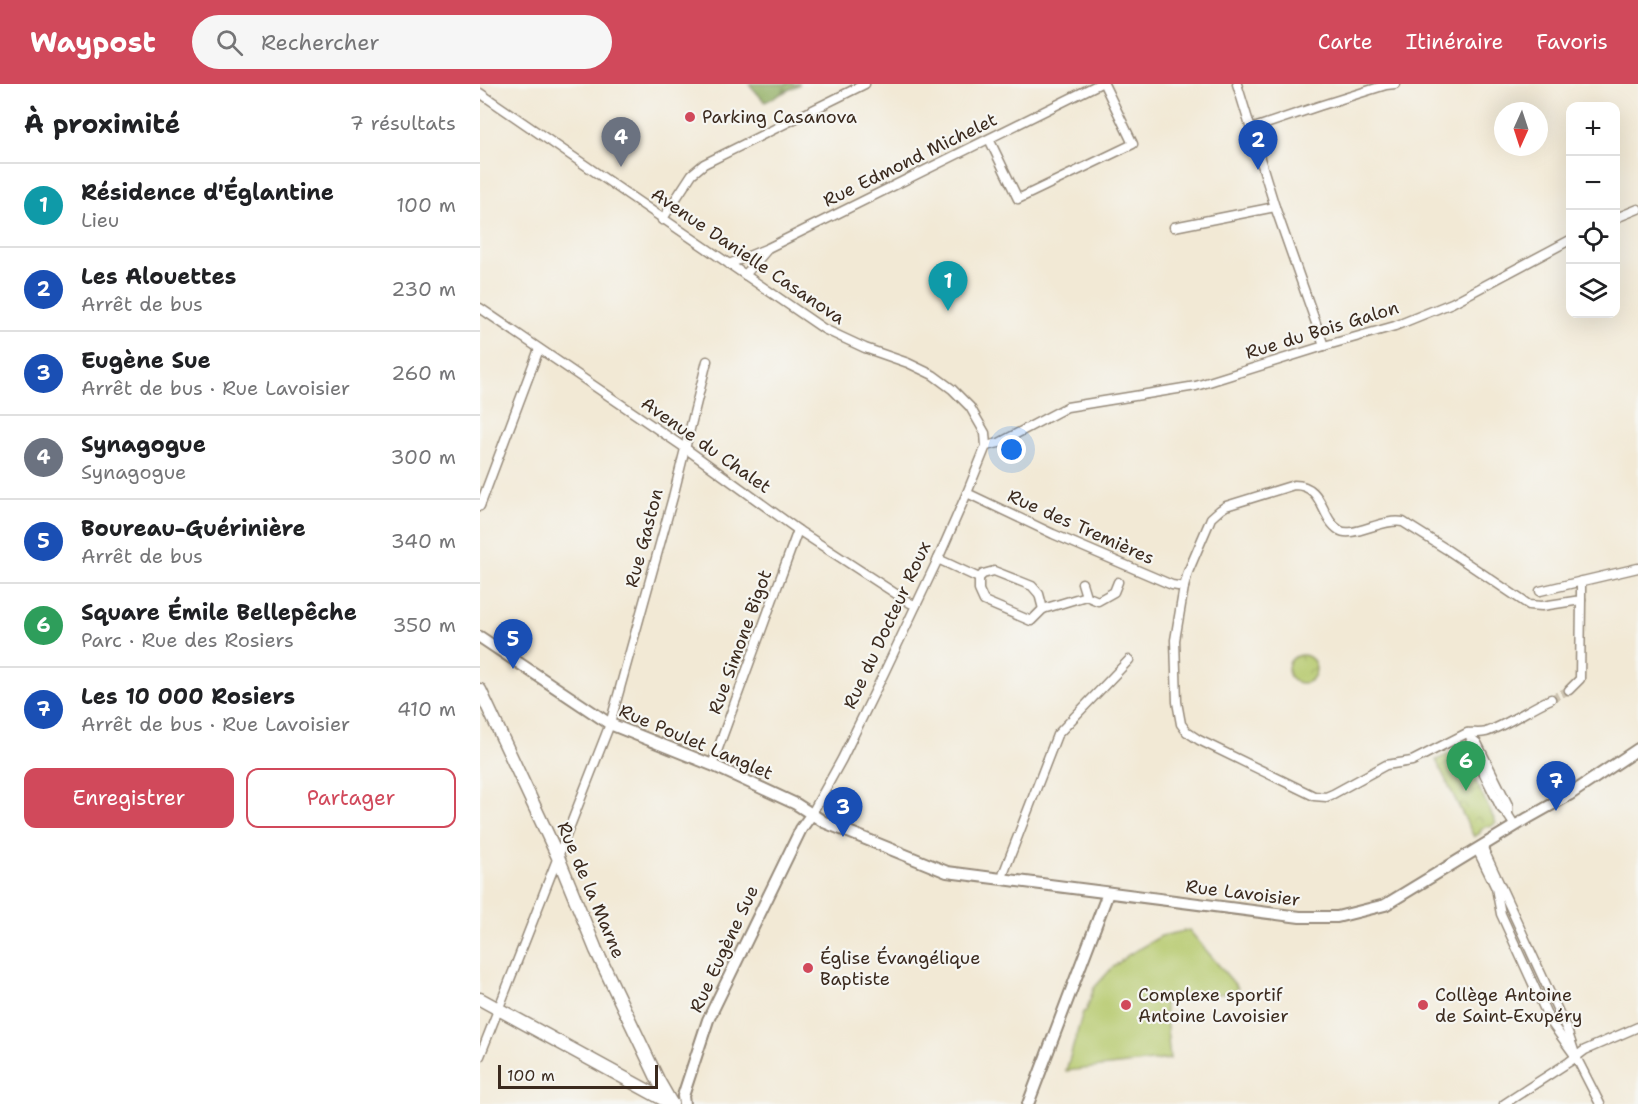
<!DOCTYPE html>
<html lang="fr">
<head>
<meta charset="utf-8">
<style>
  :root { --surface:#fff; --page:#f6f6f6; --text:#202124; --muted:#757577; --line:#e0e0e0; --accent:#d1495b }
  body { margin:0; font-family:"Shantell Sans",sans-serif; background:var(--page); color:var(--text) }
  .controls { position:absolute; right:18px; top:18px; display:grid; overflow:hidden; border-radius:12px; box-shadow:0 6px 24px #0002 }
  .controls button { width:54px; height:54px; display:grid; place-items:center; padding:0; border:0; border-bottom:2px solid var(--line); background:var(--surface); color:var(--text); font:30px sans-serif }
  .compass { position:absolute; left:1014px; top:18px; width:54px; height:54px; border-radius:50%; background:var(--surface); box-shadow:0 6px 24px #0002; rotate:183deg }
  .scale { position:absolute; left:18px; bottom:15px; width:160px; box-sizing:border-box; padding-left:6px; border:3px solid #3b2a1e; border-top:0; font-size:16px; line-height:21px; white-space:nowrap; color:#3b2a1e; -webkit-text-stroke:4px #f6f6f2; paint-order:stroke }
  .you { position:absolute; left:532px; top:366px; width:21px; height:21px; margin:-15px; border:4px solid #fff; border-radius:50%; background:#1a73e8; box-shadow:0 0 0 9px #1a73e833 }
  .badge { display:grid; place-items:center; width:39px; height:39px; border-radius:50%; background:var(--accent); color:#fff; font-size:20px; font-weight:700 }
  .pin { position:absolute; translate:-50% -50px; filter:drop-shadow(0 2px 3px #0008) }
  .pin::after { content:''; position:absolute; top:32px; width:21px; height:18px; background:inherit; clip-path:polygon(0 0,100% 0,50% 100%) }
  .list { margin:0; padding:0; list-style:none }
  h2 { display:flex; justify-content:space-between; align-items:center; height:78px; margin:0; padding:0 24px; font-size:26px }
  h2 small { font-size:20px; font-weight:400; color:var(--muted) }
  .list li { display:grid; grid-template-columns:39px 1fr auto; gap:18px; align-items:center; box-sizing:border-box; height:84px; padding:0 24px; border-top:2px solid var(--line) }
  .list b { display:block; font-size:22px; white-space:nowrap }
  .list p { margin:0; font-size:20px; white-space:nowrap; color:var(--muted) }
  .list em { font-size:20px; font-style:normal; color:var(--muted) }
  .actions { display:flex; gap:12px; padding:18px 24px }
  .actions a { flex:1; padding:14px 0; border:2px solid var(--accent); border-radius:12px; text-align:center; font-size:21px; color:var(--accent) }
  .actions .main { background:var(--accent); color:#fff }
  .icon { flex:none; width:33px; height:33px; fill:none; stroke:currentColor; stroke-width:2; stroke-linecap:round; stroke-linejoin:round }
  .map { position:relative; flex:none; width:1158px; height:1020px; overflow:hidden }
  header { display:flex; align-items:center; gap:36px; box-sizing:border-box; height:84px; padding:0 30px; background:var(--accent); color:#fff }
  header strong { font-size:28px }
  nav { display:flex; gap:33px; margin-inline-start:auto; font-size:21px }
  .search { width:420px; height:54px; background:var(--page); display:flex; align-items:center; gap:15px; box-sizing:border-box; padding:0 21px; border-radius:33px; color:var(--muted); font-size:22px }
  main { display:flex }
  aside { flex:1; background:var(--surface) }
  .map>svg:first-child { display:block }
  .green { fill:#b6c96d; stroke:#787a46; stroke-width:1.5 }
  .forest { fill:url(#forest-firs); stroke:#666c3f; stroke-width:1.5 }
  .park { fill:url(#park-crowns); stroke:#787a46; stroke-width:1.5 }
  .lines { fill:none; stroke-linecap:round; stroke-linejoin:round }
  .minor-tunnel { stroke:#cdc3b0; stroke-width:8; stroke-dasharray:8 4; stroke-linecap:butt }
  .minor-casing { stroke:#968a7a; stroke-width:11 }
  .tertiary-casing { stroke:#968a7a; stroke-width:14 }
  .secondary-casing { stroke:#968a7a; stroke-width:15 }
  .minor { stroke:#fff; stroke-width:8 }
  .tertiary { stroke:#fff; stroke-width:10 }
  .secondary { stroke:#fff; stroke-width:12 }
  .poi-dot { fill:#d1495b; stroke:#f6f6f2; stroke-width:2 }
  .labels { text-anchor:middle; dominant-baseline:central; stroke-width:4.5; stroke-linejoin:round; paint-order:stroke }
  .poi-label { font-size:18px; fill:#3b2a1e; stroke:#f6f6f2; text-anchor:start }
  .street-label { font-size:18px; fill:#3b2a1e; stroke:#f6f6f2 }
</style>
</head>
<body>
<header>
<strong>Waypost</strong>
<div class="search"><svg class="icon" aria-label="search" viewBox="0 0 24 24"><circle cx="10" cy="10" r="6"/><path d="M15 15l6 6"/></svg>Rechercher</div>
<nav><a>Carte</a><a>Itinéraire</a><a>Favoris</a></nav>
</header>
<main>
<aside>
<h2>À proximité<small>7 résultats</small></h2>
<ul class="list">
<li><span class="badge" style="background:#0f9aa8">1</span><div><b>Résidence d'Églantine</b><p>Lieu</p></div><em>100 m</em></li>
<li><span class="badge" style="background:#1a4fb4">2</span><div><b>Les Alouettes</b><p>Arrêt de bus</p></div><em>230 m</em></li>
<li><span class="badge" style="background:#1a4fb4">3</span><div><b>Eugène Sue</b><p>Arrêt de bus · Rue Lavoisier</p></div><em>260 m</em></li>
<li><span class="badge" style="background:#6b7280">4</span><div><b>Synagogue</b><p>Synagogue</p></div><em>300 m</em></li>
<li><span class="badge" style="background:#1a4fb4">5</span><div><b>Boureau-Guérinière</b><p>Arrêt de bus</p></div><em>340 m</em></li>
<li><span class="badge" style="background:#2e9e5b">6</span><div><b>Square Émile Bellepêche</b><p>Parc · Rue des Rosiers</p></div><em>350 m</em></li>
<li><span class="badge" style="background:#1a4fb4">7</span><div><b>Les 10 000 Rosiers</b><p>Arrêt de bus · Rue Lavoisier</p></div><em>410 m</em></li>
</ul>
<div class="actions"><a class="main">Enregistrer</a><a>Partager</a></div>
</aside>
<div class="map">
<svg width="1158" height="1020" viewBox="0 0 1158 1020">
  <defs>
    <pattern id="forest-firs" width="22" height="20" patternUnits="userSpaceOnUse" patternTransform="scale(1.5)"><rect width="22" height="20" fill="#90ad60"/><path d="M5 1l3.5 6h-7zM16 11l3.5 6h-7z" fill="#778d4f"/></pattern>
    <pattern id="park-crowns" width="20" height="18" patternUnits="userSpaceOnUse" patternTransform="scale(1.5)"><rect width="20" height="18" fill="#b6c96d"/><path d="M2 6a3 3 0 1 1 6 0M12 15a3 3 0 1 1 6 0" fill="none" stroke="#95a359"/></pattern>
  </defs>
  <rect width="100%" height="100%" fill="#f6f6f2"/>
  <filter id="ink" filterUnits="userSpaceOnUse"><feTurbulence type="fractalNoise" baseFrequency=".0167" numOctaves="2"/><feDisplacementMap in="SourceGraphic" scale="12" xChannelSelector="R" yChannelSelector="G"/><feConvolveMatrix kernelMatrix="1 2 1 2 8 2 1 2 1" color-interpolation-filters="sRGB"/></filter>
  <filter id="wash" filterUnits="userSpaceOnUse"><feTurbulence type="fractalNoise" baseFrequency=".008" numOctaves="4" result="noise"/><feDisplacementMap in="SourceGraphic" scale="24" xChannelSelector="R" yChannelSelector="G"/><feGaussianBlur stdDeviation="1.35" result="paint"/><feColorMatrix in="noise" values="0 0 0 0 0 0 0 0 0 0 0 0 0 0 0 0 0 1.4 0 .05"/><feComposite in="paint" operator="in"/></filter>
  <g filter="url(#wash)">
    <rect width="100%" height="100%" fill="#f2e9d5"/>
    <path class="green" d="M 709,846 L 758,904 L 749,911 L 749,909 L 684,915 L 690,975 L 586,987 L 603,928 L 606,927 L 614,904 L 631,885 L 648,871 L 681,852 Z"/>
    <path class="forest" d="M 269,0 L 320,0 L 285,18 Z"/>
    <g class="park">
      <circle cx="822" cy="585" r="14"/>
      <path d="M 980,665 L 1016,739 L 1010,743 L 1006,742 L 1001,746 L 1000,749 L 994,753 L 956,676 Z"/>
    </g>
  </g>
  <g filter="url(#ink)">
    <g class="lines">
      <path class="minor-tunnel" d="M 1071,615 L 1089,606"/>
      <defs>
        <g id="minor">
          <path d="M 757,0 L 795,123 L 844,262"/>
          <path d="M 0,9 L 344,245 L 385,264 L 428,279 L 453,291 L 472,305 L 490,323 L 505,349 L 506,362 L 487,409 L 458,475 L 404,589 L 362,675 L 331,731"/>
          <path d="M 771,45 L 839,22 L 906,1 L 915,0"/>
          <path d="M 509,55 L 538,115 L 653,60 L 624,0"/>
          <path d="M 1136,134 L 1158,125"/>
          <path d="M 182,136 L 212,90 L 224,80 L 385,0"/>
          <path d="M 694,143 L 795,123"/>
          <path d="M 249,180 L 288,164 L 619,0"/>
          <path d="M 265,191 L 286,167"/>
          <path d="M 0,224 L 205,364 L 318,446 L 430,519 L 436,521"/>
          <path d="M 506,362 L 519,359 L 587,323 L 716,302 L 844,262 L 915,242 L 972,219 L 1090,156"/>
          <path d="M 487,409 L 573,450 L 692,501 L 704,503"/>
          <path d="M 0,422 L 59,265"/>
          <path d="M 458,475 L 499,494"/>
          <path d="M 499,494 L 499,506 L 504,517 L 551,537 L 563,525 L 606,512 L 618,517 L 634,508 L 638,498"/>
          <path d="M 499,494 L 503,490 L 514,487 L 552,502 L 559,510 L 563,525"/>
          <path d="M 602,499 L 606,512"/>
          <path d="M 1060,507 L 1158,484"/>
          <path d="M 1089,606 L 1100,595 L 1101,516"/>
          <path d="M 1071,615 C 1050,624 1027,641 1006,648 C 999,650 993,648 987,649 L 932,677 L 906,681 L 853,710 L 846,713 L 834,712 L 719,656 L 707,648 L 701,640 L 697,618 L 695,556 L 704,503 L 708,488 L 729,439 L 731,434 L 740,426 L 746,422 L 814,401 C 844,401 840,434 859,446 C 872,455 902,434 923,438 L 966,465 L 1049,521 L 1062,522 L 1101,516 L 1101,497"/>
          <path d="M 988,649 L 991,654 L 990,662 L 1021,724 L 1028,731 L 1035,742"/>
          <path d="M 991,654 L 997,659 L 1028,721 L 1028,731"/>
          <path d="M 232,681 L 318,446"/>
          <path d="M 1002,762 L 1087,946 L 1094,967"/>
          <path d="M 997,765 L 1016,804 L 1021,830 L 1070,937 L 1096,973 L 1120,1020"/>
          <path d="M 522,796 L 524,788 L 577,651 L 649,576"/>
          <path d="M 0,972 L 130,640 L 193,413 L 227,277"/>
          <path d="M 1024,1020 L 1089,978 L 1105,966 L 1158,943"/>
        </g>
        <g id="tertiary">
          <path d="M 0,553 L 130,640 L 232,681 L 316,720 L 344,738 L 467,788 L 820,833 L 857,833 L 905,821 L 1048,734 L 1089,711 L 1158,665"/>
          <path d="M 204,1020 L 203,1012 L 228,936 L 321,745 L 331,731"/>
          <path d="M 548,1020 L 628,809"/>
        </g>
        <g id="secondary">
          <path d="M 0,606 L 78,773 L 116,866 L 179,998 L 191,1019"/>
          <path d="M 0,915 L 192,1020"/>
        </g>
      </defs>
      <use href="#minor" class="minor-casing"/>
      <use href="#tertiary" class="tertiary-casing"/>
      <use href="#secondary" class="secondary-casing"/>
      <use href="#minor" class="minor"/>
      <use href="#tertiary" class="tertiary"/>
      <use href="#secondary" class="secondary"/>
    </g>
  </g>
  <g class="poi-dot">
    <circle cx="210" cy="33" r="6"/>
    <circle cx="328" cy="884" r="6"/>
    <circle cx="646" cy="921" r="6"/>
    <circle cx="943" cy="921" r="6"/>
  </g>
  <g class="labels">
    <g class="poi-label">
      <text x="222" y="33">Parking Casanova</text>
      <text x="340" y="874">Église Évangélique<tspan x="340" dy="21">Baptiste</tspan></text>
      <text x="658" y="911">Complexe sportif<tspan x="658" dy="21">Antoine Lavoisier</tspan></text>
      <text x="955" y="911">Collège Antoine<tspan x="955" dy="21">de Saint-Exupéry</tspan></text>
    </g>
    <g class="street-label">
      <text transform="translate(430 76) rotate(-26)">Rue Edmond Michelet</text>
      <text transform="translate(268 172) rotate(34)">Avenue Danielle Casanova</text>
      <text transform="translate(842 246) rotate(-17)">Rue du Bois Galon</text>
      <text transform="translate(226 361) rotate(35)">Avenue du Chalet</text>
      <text transform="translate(601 443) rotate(24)">Rue des Tremières</text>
      <text transform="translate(164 454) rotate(-75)">Rue Gaston</text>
      <text transform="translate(407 541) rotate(-65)">Rue du Docteur Roux</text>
      <text transform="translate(260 558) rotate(-70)">Rue Simone Bigot</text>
      <text transform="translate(216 658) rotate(23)">Rue Poulet Langlet</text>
      <text transform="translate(111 806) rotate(67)">Rue de la Marne</text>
      <text transform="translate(763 809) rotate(7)">Rue Lavoisier</text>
      <text transform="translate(244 865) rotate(-65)">Rue Eugène Sue</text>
    </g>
  </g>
</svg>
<div class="controls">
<button>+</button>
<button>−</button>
<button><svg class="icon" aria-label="locate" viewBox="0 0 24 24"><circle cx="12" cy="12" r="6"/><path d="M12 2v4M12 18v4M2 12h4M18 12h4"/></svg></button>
<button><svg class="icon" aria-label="layers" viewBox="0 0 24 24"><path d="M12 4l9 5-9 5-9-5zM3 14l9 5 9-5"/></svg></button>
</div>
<svg class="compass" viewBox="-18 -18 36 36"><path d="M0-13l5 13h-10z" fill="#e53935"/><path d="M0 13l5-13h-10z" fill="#757577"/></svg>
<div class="scale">100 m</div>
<div class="you"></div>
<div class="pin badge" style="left:468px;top:227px;background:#0f9aa8">1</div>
<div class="pin badge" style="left:778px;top:86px;background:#1a4fb4">2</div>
<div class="pin badge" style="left:363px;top:753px;background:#1a4fb4">3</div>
<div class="pin badge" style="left:141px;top:83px;background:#6b7280">4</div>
<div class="pin badge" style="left:33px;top:585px;background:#1a4fb4">5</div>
<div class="pin badge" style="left:986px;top:707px;background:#2e9e5b">6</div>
<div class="pin badge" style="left:1076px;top:727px;background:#1a4fb4">7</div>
</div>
</main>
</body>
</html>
